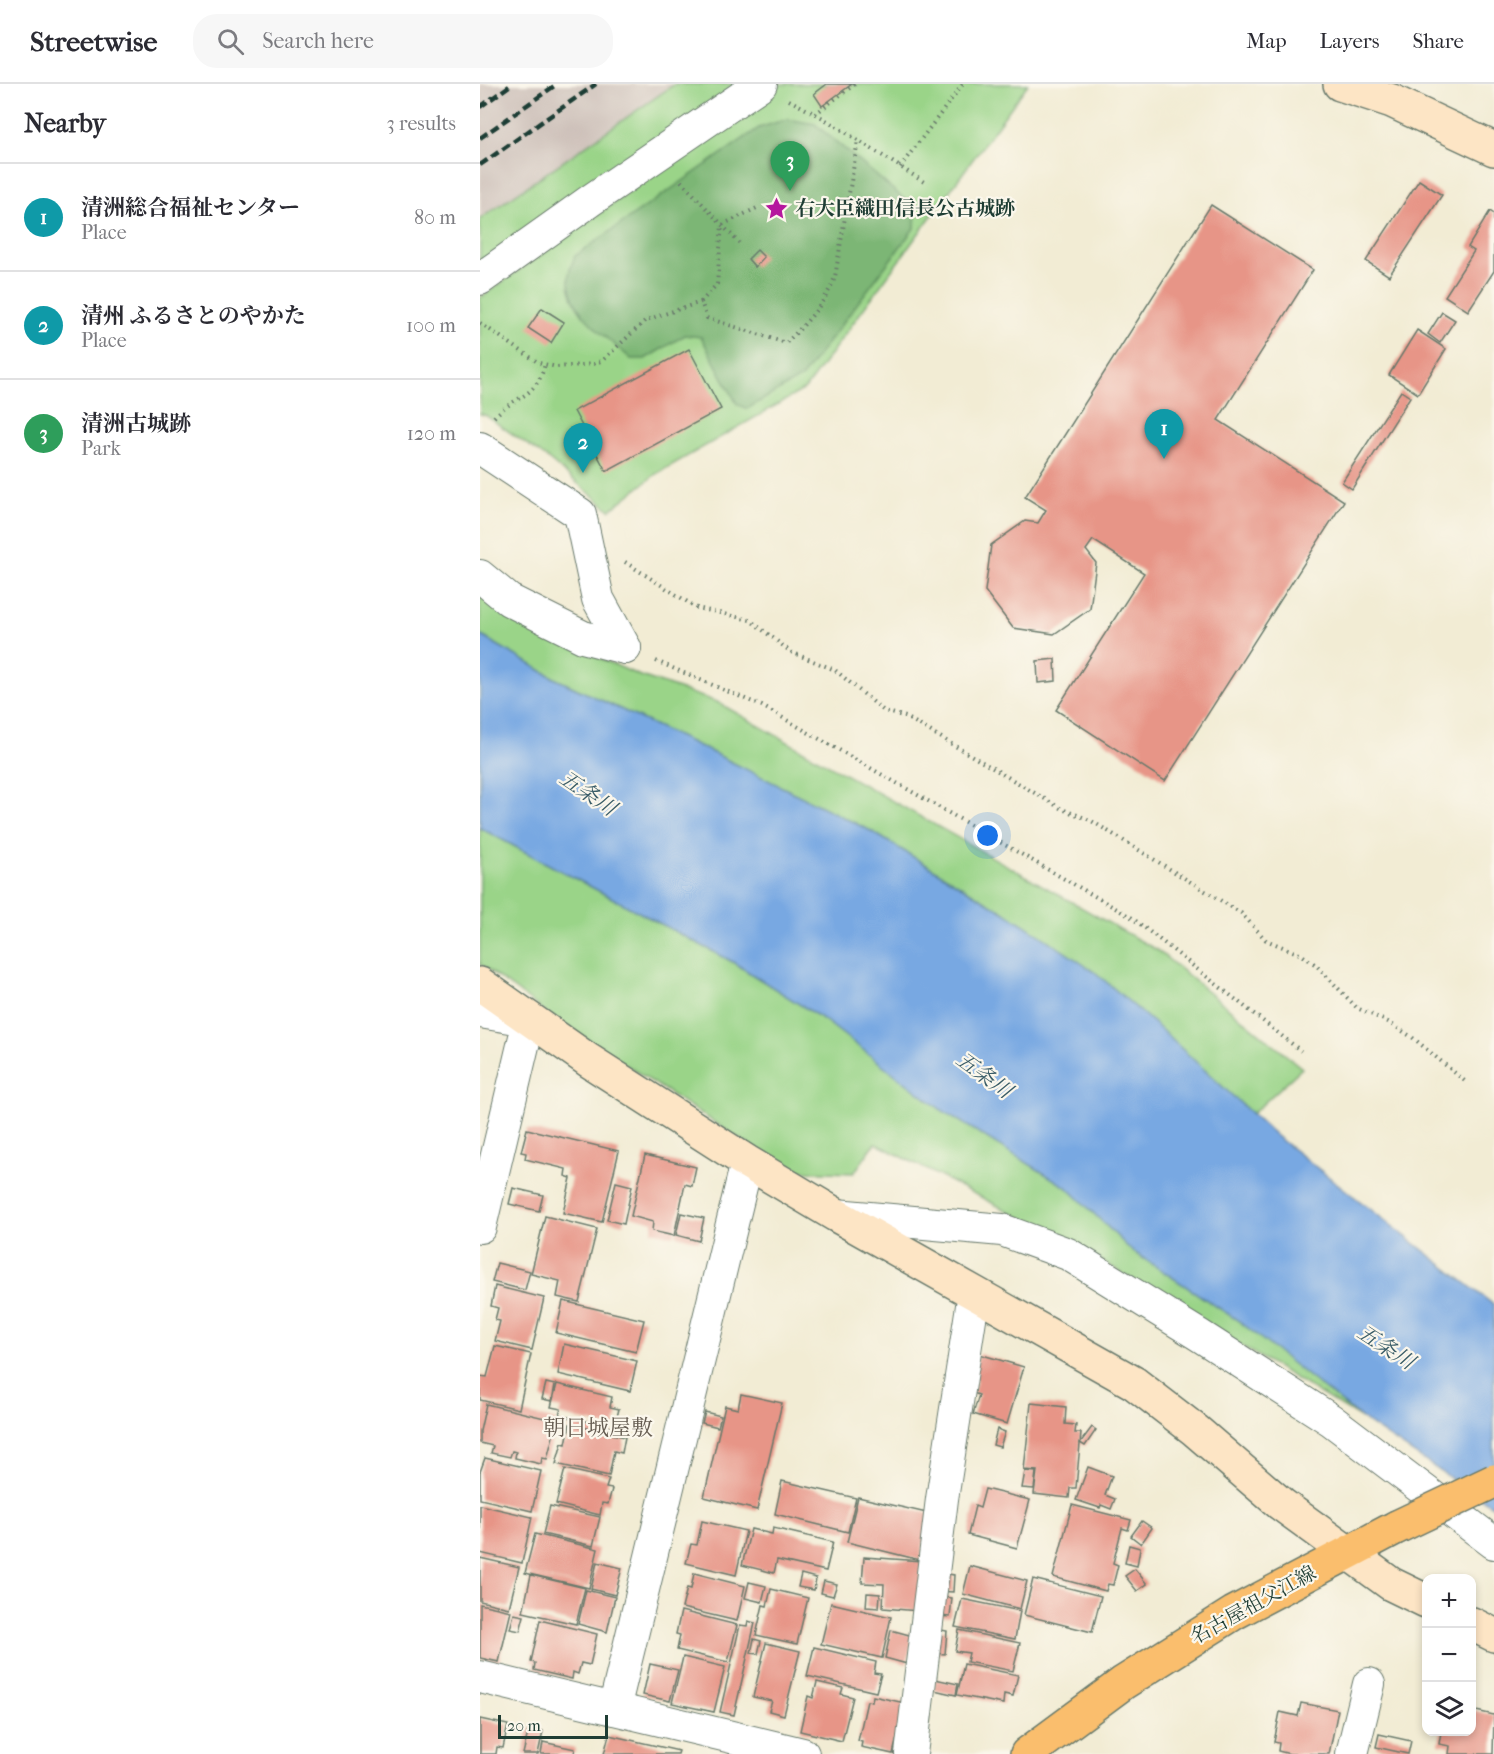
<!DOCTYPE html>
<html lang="en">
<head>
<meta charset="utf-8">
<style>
  :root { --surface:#fff; --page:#f7f7f7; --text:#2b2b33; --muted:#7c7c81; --line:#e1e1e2; --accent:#b5179e }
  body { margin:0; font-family:"IM FELL French Canon","Noto Serif JP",serif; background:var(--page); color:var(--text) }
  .controls { position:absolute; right:18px; bottom:18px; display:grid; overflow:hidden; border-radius:12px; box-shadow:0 3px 9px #0003 }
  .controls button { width:54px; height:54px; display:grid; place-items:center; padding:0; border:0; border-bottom:2px solid var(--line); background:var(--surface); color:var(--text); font:30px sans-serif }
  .scale { position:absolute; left:18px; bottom:15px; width:110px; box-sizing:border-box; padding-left:6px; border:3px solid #1f3d34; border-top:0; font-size:16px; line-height:21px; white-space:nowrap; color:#1f3d34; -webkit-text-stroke:4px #fbf7ec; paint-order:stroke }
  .you { position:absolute; left:508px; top:752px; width:21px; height:21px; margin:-15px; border:4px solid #fff; border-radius:50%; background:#1a73e8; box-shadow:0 0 0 9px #1a73e833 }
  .badge { display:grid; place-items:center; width:39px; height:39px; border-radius:50%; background:var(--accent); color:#fff; font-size:20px; font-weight:700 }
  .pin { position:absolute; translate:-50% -50px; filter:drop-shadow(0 2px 3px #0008) }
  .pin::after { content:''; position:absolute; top:32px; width:21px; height:18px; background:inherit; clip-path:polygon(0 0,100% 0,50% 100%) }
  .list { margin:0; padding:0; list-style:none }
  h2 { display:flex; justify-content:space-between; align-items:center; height:78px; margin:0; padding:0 24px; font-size:26px }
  h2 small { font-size:20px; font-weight:400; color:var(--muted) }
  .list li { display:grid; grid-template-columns:39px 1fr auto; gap:18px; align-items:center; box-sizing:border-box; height:108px; padding:0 24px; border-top:2px solid var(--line) }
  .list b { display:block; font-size:22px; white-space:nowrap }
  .list p { margin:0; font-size:20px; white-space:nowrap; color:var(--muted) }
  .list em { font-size:20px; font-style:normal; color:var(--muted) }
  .icon { flex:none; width:33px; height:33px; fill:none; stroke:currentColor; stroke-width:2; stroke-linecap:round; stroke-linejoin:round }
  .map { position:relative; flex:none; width:1014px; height:1670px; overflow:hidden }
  header { display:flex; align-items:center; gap:36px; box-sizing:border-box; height:84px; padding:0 30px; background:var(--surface); border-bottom:2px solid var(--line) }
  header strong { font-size:28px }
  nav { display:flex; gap:33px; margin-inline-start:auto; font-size:21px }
  .search { width:420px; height:54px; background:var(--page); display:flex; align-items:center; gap:15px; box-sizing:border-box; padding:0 21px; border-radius:24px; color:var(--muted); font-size:22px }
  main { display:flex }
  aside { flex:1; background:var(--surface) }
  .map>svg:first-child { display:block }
  .industrial { fill:#cec1ba }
  .green { fill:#9ad488; stroke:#5c885e; stroke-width:1.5 }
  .forest { fill:#7bb674; stroke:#4d7a54; stroke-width:1.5 }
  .water { fill:#78a8e2; stroke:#4c728b; stroke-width:1.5 }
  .building { fill:#e79587 }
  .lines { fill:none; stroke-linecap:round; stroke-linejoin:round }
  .street-casing { stroke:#697a6c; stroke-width:34 }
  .secondary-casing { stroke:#697a6c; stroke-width:36 }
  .primary-casing { stroke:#697a6c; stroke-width:36 }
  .path { stroke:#697a6c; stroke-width:4; stroke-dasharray:1.5 4.5; stroke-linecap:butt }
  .street { stroke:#fff; stroke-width:32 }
  .secondary { stroke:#fde5c5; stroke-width:33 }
  .primary { stroke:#fabe6d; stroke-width:33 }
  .rail { stroke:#1f3d34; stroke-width:4.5; stroke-dasharray:9 4.5; stroke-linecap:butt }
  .primary-bridge-casing { stroke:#697a6c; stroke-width:36; stroke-linecap:butt }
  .primary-bridge { stroke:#fabe6d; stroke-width:33 }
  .labels { text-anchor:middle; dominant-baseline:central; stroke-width:4.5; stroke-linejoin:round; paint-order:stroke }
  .poi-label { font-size:20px; font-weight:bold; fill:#1f3d34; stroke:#fbf7ec; text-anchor:start }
  .street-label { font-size:20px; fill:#1f3d34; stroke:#fbf7ec }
  .water-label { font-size:21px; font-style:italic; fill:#3a5d68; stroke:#fbf7ec }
  .quarter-label { font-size:22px; fill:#655c51; stroke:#fbf7ec }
</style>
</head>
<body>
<header>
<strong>Streetwise</strong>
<div class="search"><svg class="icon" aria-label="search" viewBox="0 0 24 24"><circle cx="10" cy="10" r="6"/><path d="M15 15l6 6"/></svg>Search here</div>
<nav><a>Map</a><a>Layers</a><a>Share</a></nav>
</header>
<main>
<aside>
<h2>Nearby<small>3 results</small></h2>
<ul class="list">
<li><span class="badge" style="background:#0f9aa8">1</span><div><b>清洲総合福祉センター</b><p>Place</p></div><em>80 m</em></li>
<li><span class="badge" style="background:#0f9aa8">2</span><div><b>清州 ふるさとのやかた</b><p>Place</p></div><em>100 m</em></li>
<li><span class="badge" style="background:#2e9e5b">3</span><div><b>清洲古城跡</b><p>Park</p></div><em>120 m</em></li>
</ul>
</aside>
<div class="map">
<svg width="1014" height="1670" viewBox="0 0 1014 1670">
  <rect width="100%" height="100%" fill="#fbf7ec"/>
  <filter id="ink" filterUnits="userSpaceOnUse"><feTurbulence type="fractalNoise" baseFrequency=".0167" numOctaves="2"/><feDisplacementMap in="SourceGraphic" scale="12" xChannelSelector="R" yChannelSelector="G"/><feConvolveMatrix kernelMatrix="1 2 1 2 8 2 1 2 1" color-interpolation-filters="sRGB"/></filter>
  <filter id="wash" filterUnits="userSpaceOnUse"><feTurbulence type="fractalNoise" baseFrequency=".008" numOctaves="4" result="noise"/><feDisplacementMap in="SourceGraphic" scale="24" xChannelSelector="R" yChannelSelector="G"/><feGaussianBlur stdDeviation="1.35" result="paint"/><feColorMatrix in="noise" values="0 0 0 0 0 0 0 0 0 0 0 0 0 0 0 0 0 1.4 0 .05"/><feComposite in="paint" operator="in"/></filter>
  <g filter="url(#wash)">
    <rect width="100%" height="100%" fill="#f2ecd4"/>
    <path class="industrial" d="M 0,0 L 260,0 L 0,184 Z"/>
    <g class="green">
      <path d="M 195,0 L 260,0 L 0,184 L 0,135 Z"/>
      <path d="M 301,0 L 548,0 L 325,305 L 176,390 L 130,426 L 68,375 L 5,331 L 0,330 L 0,214 Z"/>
      <path d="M 0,508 L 31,535 L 158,591 L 237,618 L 677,866 L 822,984 L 772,1030 L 677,942 L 616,889 L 543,840 L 391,747 L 223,664 L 76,595 L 0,551 Z"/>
      <path d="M 0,744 L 251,877 L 343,935 L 460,1025 L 588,1104 L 652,1167 L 759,1237 L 882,1335 L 604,1166 L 395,1059 L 374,1089 L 317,1087 L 277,1066 L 75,935 L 0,880 Z"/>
    </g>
    <path class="forest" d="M 307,35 L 335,40 L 436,125 L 435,143 L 322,293 L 267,325 L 257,320 L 221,253 L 205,251 L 165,275 L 151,275 C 127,253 85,227 89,190 C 90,184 93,177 95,172 L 279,44 Z"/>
    <path class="water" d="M 0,551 L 76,595 L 223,664 L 391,747 L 543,840 L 616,889 L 677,942 L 796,1052 L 1014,1221 L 1014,1423 L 882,1335 L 759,1237 L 652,1167 L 588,1104 L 460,1025 L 343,935 L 251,877 L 0,744 Z"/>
    <g id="blocks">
      <g class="building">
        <path d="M 347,0 L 372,0 L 342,22 L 334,10 Z"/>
        <path d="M 939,96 L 962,111 L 909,192 L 886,177 Z"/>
        <path d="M 731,121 L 833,186 L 738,336 L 864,417 L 685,697 L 576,626 L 664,489 L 613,456 L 606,466 L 616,479 L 610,525 L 574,550 L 533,544 L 505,507 L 511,461 L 545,437 L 558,439 L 566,426 L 545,413 Z"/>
        <path d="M 1010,127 L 1014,130 L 1014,187 L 988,227 L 965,212 L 994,167 L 988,163 Z"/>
        <path d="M 277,166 L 284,173 L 275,183 L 268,175 Z"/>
        <path d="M 62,224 L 84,238 L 71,259 L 48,244 Z"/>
        <path d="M 962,228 L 975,236 L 960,259 L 948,250 Z"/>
        <path d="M 937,246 L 966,265 L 938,310 L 909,291 Z"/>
        <path d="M 209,265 L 241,325 L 126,387 L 94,327 Z"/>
        <path d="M 921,307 L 930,313 L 872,405 L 862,398 Z"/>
        <path d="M 575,575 L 576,597 L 558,599 L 557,577 Z"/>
        <path d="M 47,1045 L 139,1067 L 122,1138 L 83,1129 L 91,1094 L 85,1092 L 86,1085 L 45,1075 L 46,1069 L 41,1068 Z"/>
        <path d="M 165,1071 L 216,1083 L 212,1102 L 205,1100 L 194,1152 L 172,1147 L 173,1138 L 151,1132 Z"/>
        <path d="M 136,1098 L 152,1102 L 144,1140 L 127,1136 Z"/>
        <path d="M 33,1104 L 63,1111 L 59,1127 L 29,1120 Z"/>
        <path d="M 201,1129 L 224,1134 L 219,1157 L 196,1151 Z"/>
        <path d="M 65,1132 L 117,1145 L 99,1218 L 77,1213 L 80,1197 L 51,1190 Z"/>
        <path d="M 17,1179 L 50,1187 L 45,1206 L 12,1198 Z"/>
        <path d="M 15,1202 L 64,1214 L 52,1266 L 15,1257 L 20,1237 L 15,1236 L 18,1224 L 11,1222 Z"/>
        <path d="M 83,1217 L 164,1236 L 156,1268 L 76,1249 Z"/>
        <path d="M 84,1260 L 157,1277 L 150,1307 L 78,1290 Z"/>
        <path d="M 15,1262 L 51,1270 L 39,1325 L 0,1316 L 0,1292 L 7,1293 Z"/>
        <path d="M 499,1270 L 544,1283 L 527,1340 L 493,1330 L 499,1311 L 493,1309 L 497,1295 L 492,1293 Z"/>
        <path d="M 66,1299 L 75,1301 L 72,1317 L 62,1315 Z"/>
        <path d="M 77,1300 L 132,1313 L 130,1323 L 139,1325 L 134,1344 L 79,1331 L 81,1325 L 71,1323 Z"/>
        <path d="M 261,1310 L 302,1319 L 277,1426 L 224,1413 L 245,1322 L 258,1325 Z"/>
        <path d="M 551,1319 L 586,1323 L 585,1340 L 596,1341 L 595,1349 L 601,1349 L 596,1404 L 590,1404 L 589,1414 L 554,1410 L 557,1387 L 544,1386 Z"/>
        <path d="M 6,1320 L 77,1337 L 67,1375 L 62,1374 L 61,1380 L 35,1374 L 36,1368 L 32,1367 L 30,1373 L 11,1369 L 13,1362 L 0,1359 L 0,1347 Z"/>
        <path d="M 225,1328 L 241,1332 L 238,1343 L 222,1339 Z"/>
        <path d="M 90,1340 L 145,1353 L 142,1369 L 134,1367 L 129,1392 L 76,1380 L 82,1359 L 86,1360 Z"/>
        <path d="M 612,1343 L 616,1346 L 605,1362 L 600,1359 Z"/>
        <path d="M 517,1345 L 525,1348 L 520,1363 L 513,1361 Z"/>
        <path d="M 5,1374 L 61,1387 L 52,1427 L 0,1415 L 0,1388 Z"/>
        <path d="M 608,1383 L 632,1392 L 625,1411 L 635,1415 L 631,1425 L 621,1421 L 620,1424 L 596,1416 Z"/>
        <path d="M 85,1385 L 129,1395 L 126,1404 L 132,1405 L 128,1420 L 122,1419 L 120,1431 L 76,1420 Z"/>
        <path d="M 545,1387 L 556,1388 L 554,1405 L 542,1404 Z"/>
        <path d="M 302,1397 L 376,1414 L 368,1448 L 295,1430 Z"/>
        <path d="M 505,1405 L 550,1416 L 537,1464 L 488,1451 L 495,1422 L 500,1424 Z"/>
        <path d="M 378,1413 L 451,1430 L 440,1476 L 367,1458 Z"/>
        <path d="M 0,1421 L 52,1433 L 42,1479 L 0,1469 Z"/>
        <path d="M 592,1421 L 651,1436 L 648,1446 L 642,1444 L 633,1479 L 638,1481 L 633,1501 L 628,1500 L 626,1507 L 573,1493 Z"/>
        <path d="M 70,1422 L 120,1433 L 113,1462 L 63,1450 Z"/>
        <path d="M 222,1437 L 266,1447 L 256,1491 L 206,1479 L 211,1460 L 217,1461 Z"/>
        <path d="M 662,1437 L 672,1444 L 661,1460 L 651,1452 Z"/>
        <path d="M 293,1444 L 353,1458 L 346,1487 L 297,1476 L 294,1489 L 262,1481 L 271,1445 L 292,1450 Z"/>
        <path d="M 55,1450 L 118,1465 L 109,1504 L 45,1489 Z"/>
        <path d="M 649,1461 L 660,1464 L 657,1482 L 645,1479 Z"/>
        <path d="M 384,1473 L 442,1477 L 439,1527 L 403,1524 L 404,1500 L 382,1499 Z"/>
        <path d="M 0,1474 L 39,1483 L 29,1524 L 0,1517 Z"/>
        <path d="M 117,1478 L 142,1484 L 135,1511 L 111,1505 Z"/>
        <path d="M 490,1482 L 547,1497 L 540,1525 L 483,1510 Z"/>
        <path d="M 655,1485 L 667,1500 L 657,1507 L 645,1492 Z"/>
        <path d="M 214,1489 L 265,1502 L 257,1537 L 202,1524 L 207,1504 L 211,1505 Z"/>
        <path d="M 462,1489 L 474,1491 L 473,1508 L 459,1507 Z"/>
        <path d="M 321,1490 L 336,1494 L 334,1506 L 318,1503 Z"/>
        <path d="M 51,1491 L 105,1504 L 96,1540 L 43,1528 Z"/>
        <path d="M 553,1495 L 621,1512 L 612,1548 L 544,1531 Z"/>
        <path d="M 344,1497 L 357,1500 L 353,1512 L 341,1509 Z"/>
        <path d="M 269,1498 L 286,1502 L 282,1518 L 265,1514 Z"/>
        <path d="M 291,1505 L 328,1514 L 317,1560 L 276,1551 L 283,1521 L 287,1522 Z"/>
        <path d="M 106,1506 L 135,1513 L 127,1548 L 98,1540 Z"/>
        <path d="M 387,1509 L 400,1510 L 399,1524 L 386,1523 Z"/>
        <path d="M 461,1513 L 472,1514 L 470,1533 L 459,1532 Z"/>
        <path d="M 482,1515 L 540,1527 L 535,1555 L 475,1543 Z"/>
        <path d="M 351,1519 L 411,1533 L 402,1574 L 341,1560 Z"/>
        <path d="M 0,1520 L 31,1527 L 19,1578 L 0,1574 Z"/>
        <path d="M 201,1527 L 257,1541 L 248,1578 L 197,1566 L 200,1551 L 196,1550 Z"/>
        <path d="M 34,1530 L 44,1532 L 40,1547 L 30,1545 Z"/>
        <path d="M 60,1536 L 117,1550 L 110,1581 L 101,1579 L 98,1590 L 93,1588 L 92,1595 L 54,1586 L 55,1579 L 51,1578 Z"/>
        <path d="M 268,1537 L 275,1539 L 254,1631 L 240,1628 L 260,1541 L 267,1542 Z"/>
        <path d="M 456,1545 L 467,1547 L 465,1570 L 453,1569 Z"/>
        <path d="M 411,1546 L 433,1552 L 427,1580 L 405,1574 Z"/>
        <path d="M 479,1546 L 540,1559 L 533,1587 L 487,1578 L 489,1569 L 475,1567 Z"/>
        <path d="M 274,1555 L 281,1557 L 278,1570 L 271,1569 Z"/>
        <path d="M 286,1559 L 320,1567 L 304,1631 L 289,1627 L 292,1617 L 273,1613 Z"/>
        <path d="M 334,1563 L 396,1578 L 394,1589 L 401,1590 L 396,1608 L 327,1592 Z"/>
        <path d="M 203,1573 L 245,1583 L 234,1628 L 192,1619 Z"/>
        <path d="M 170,1580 L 198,1586 L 190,1617 L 163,1611 Z"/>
        <path d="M 484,1580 L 538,1591 L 533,1612 L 524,1610 L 523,1620 L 477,1611 Z"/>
        <path d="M 455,1595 L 478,1600 L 476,1611 L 454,1606 Z"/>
        <path d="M 337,1598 L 363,1604 L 361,1610 L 373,1613 L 362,1657 L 320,1647 L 328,1612 L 333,1614 Z"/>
        <path d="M 393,1612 L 425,1619 L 413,1670 L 381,1663 L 382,1658 L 378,1657 L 387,1617 L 392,1618 Z"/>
        <path d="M 821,1619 L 858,1626 L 849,1670 L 810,1670 L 798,1667 L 799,1659 L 794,1658 L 800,1628 L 818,1632 Z"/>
        <path d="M 992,1626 L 1014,1631 L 1013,1670 L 969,1670 L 970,1662 L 959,1660 L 961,1648 L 992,1648 Z"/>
        <path d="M 0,1635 L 28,1641 L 23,1664 L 17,1663 L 16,1670 L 0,1670 Z"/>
        <path d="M 49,1644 L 63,1647 L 58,1670 L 43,1670 Z"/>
        <path d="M 899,1650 L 931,1657 L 928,1670 L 896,1663 Z"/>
        <path d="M 129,1651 L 199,1667 L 198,1670 L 124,1670 Z"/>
        <path d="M 63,1658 L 95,1665 L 94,1670 L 61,1670 Z"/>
      </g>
    </g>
  </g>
  <g filter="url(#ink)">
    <use href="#blocks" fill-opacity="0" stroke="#697a6c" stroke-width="1.5"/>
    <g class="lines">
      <defs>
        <g id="street">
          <path d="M 0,195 L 111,116 L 281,0"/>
          <path d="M 0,364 L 100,430 L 118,515 L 145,564"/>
          <path d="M 0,492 L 29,516 L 103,553 L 145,564"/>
          <path d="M 0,928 L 49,936 L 0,1143"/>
          <path d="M 356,1131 L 522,1146 L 588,1170 L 719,1251 L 851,1336 L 1014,1459"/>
          <path d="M 0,1593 L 323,1670"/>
          <path d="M 134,1625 L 267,1078"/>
          <path d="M 431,1670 L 462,1415 L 494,1209"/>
          <path d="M 872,1670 L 889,1600"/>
        </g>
        <g id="secondary">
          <path d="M 860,0 L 912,17 L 1014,65"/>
          <path d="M 0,900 L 108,976 L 267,1078 L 356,1131 L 654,1299 L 715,1346 L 801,1420 L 911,1500 L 946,1517"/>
          <path d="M 992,1540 L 1014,1551"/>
        </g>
        <path id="primary" d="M 547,1670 L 643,1599 L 754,1529 L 917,1443"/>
      </defs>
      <use href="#street" class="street-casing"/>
      <use href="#secondary" class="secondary-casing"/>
      <use href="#primary" class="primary-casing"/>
      <g class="path">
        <path d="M 309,16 L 343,34 L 444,98"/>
        <path d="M 335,30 L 375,0"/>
        <path d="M 420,83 L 483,0"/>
        <path d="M 201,97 L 259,159"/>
        <path d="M 221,218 L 237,200 L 242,141 L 279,123"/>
        <path d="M 0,239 L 59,279 L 77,283 L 114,280 L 123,276 L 166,236 L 221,218 L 227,234 L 306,259 C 326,239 345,220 355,193 L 378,56"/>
        <path d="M 14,333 C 37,310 56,315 65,280"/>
        <path d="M 145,478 L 217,524 L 270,536 L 311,568 L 355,586 L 404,627 L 426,633 L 582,725 L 610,736 L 761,829 L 786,856 L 822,871 L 836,881 L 877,924 L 908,938 L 932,953 L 987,999"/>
        <path d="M 176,577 L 282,622 L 651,833 L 821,967"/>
      </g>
      <use href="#street" class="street"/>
      <use href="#secondary" class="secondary"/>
      <use href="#primary" class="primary"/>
      <g class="rail">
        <path d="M 0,23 L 32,0"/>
        <path d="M 0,54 L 77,0"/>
        <path d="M 0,81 L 116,0"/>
      </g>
      <defs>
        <path id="primary-bridge" d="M 917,1443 L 1014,1397"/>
      </defs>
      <use href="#primary-bridge" class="primary-bridge-casing"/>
      <use href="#primary-bridge" class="primary-bridge"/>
    </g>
  </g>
  <defs>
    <symbol id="sight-bare" viewBox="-9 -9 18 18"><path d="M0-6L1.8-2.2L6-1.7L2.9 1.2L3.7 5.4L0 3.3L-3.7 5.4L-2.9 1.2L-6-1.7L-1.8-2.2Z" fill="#b5179e" stroke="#fbf7ec" stroke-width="2.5" paint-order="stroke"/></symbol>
  </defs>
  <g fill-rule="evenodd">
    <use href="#sight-bare" x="280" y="108" width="33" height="33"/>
  </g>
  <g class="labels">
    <g class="poi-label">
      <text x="315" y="124">右大臣織田信長公古城跡</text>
    </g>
    <g class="street-label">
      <text transform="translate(773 1521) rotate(-29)">名古屋祖父江線</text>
    </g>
    <g class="water-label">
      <text transform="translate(108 709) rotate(34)">五条川</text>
      <text transform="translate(504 991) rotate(36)">五条川</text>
      <text transform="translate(906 1263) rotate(33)">五条川</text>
    </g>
    <g class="quarter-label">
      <text x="118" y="1344">朝日城屋敷</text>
    </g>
  </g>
</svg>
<div class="controls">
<button>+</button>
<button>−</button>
<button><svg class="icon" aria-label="layers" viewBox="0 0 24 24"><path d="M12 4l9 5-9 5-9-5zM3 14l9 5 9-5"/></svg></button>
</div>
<div class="scale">20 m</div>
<div class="you"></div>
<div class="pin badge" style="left:684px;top:375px;background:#0f9aa8">1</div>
<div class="pin badge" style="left:103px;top:389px;background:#0f9aa8">2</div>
<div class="pin badge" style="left:310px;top:107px;background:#2e9e5b">3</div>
</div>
</main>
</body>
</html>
